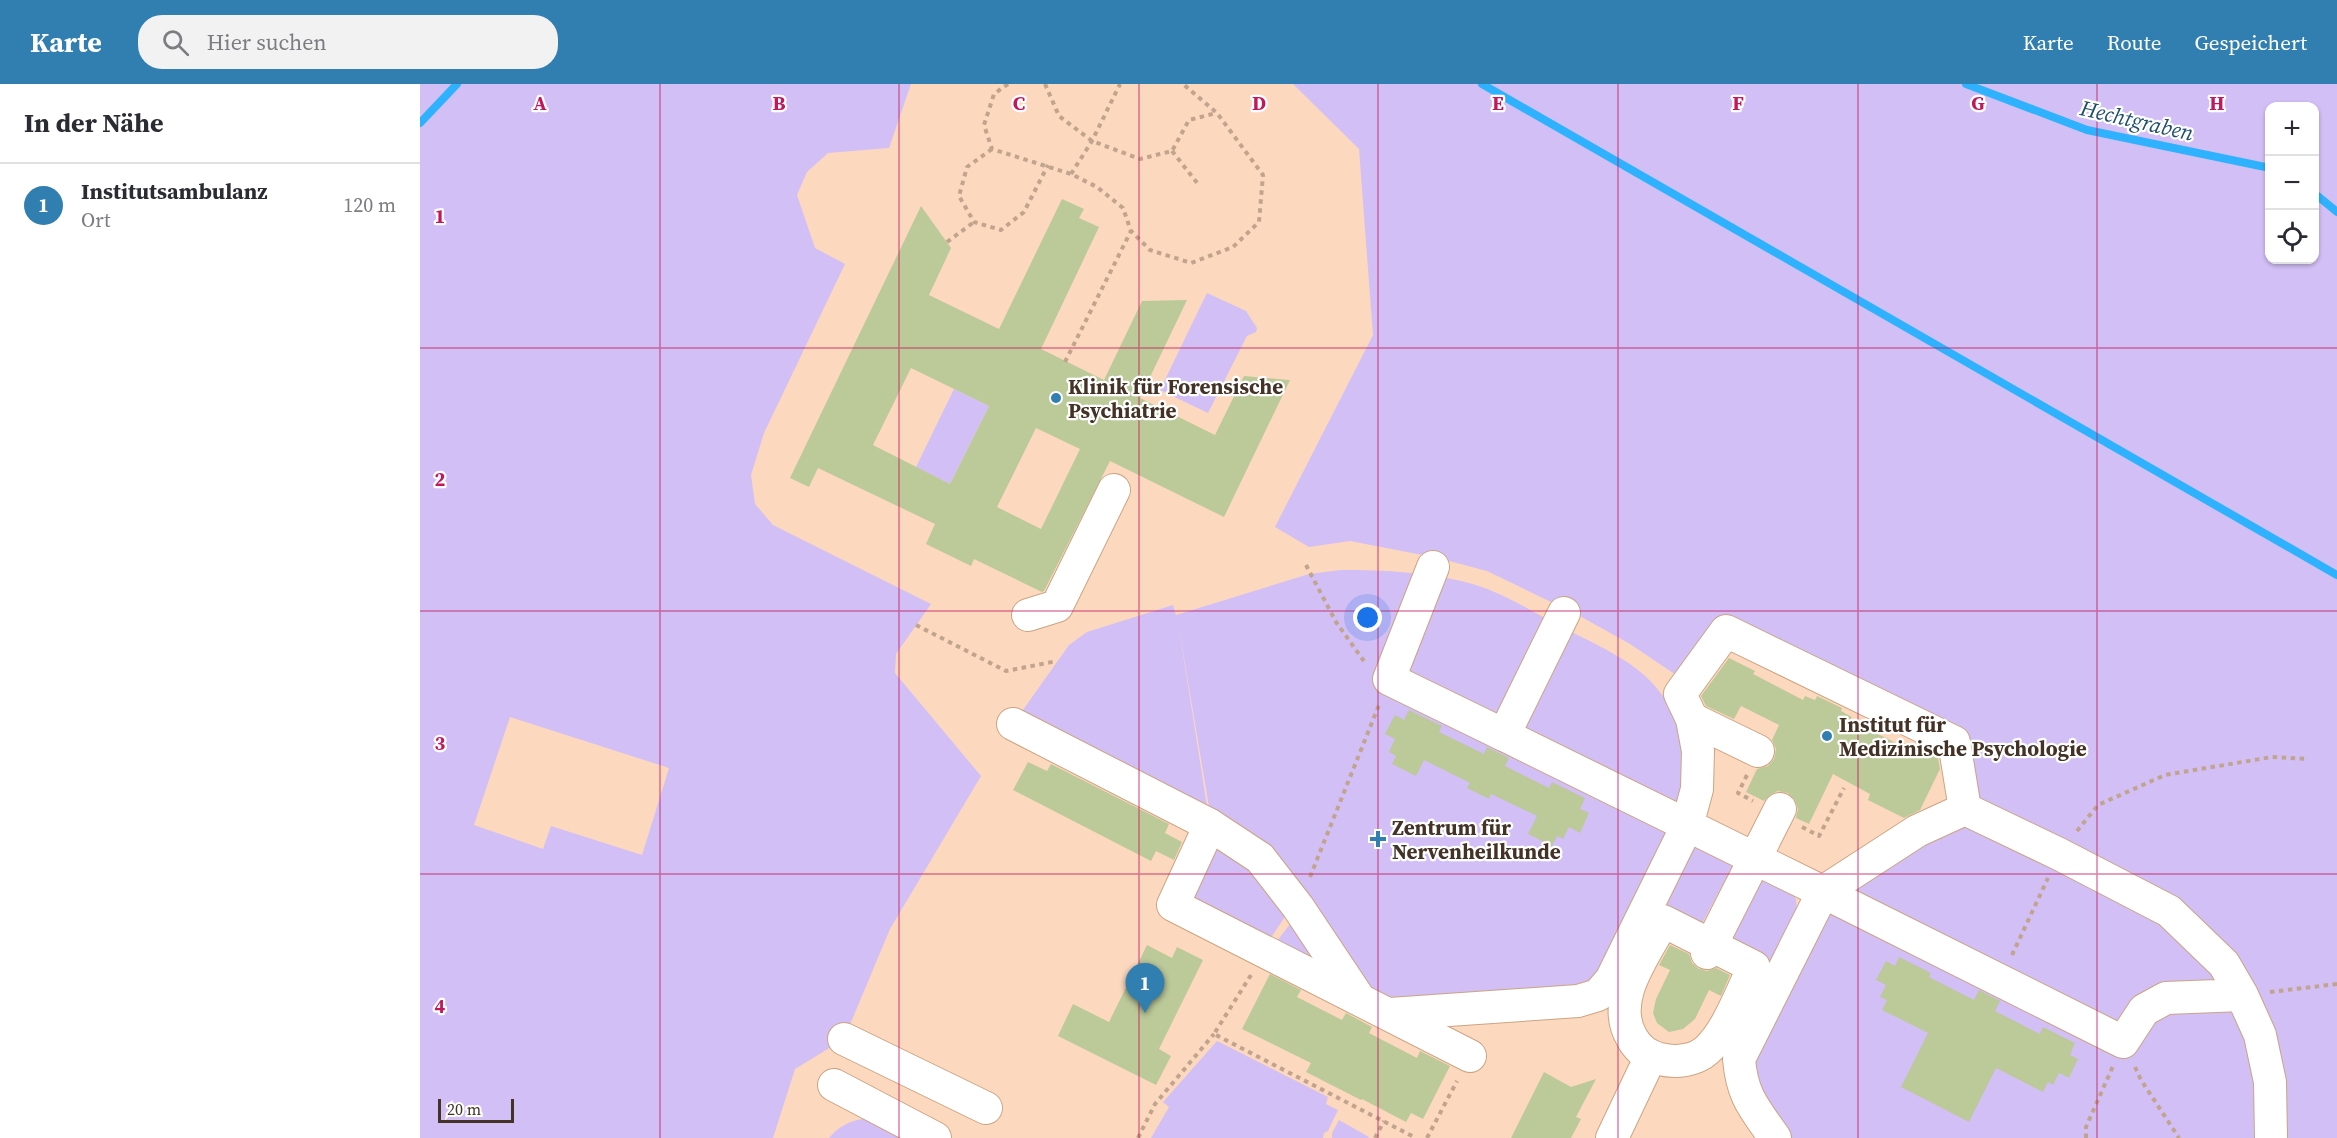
<!DOCTYPE html>
<html lang="de">
<head>
<meta charset="utf-8">
<style>
  :root { --surface:#fff; --page:#f2f2f3; --text:#2b2b33; --muted:#7c7c81; --line:#e1e1e2; --accent:#317fb1 }
  body { margin:0; font-family:"Source Serif 4",serif; background:var(--page); color:var(--text) }
  .controls { position:absolute; right:18px; top:18px; display:grid; overflow:hidden; border-radius:12px; box-shadow:0 2px 4px #0004 }
  .controls button { width:54px; height:54px; display:grid; place-items:center; padding:0; border:0; border-bottom:2px solid var(--line); background:var(--surface); color:var(--text); font:30px sans-serif }
  .scale { position:absolute; left:18px; bottom:15px; width:76px; box-sizing:border-box; padding-left:6px; border:3px solid #433225; border-top:0; font-size:16px; line-height:21px; white-space:nowrap; color:#433225; -webkit-text-stroke:4px #fff; paint-order:stroke }
  .you { position:absolute; left:948px; top:534px; width:21px; height:21px; margin:-15px; border:4px solid #fff; border-radius:50%; background:#1a73e8; box-shadow:0 0 0 9px #1a73e833 }
  .badge { display:grid; place-items:center; width:39px; height:39px; border-radius:50%; background:var(--accent); color:#fff; font-size:20px; font-weight:700 }
  .pin { position:absolute; translate:-50% -50px; filter:drop-shadow(0 2px 3px #0008) }
  .pin::after { content:''; position:absolute; top:32px; width:21px; height:18px; background:inherit; clip-path:polygon(0 0,100% 0,50% 100%) }
  .list { margin:0; padding:0; list-style:none }
  h2 { display:flex; justify-content:space-between; align-items:center; height:78px; margin:0; padding:0 24px; font-size:26px }
  h2 small { font-size:20px; font-weight:400; color:var(--muted) }
  .list li { display:grid; grid-template-columns:39px 1fr auto; gap:18px; align-items:center; box-sizing:border-box; height:84px; padding:0 24px; border-top:2px solid var(--line) }
  .list b { display:block; font-size:22px; white-space:nowrap }
  .list p { margin:0; font-size:20px; white-space:nowrap; color:var(--muted) }
  .list em { font-size:20px; font-style:normal; color:var(--muted) }
  .icon { flex:none; width:33px; height:33px; fill:none; stroke:currentColor; stroke-width:2; stroke-linecap:round; stroke-linejoin:round }
  .map { position:relative; flex:none; width:1917px; height:1054px; overflow:hidden }
  header { display:flex; align-items:center; gap:36px; box-sizing:border-box; height:84px; padding:0 30px; background:var(--accent); color:#fff }
  header strong { font-size:28px }
  nav { display:flex; gap:33px; margin-inline-start:auto; font-size:21px }
  .search { width:420px; height:54px; background:var(--page); display:flex; align-items:center; gap:15px; box-sizing:border-box; padding:0 21px; border-radius:24px; color:var(--muted); font-size:22px }
  main { display:flex }
  aside { flex:1; background:var(--surface) }
  .map>svg:first-child { display:block }
  .green { fill:#d2bff5; fill-rule:evenodd }
  .lines { fill:none; stroke-linecap:round; stroke-linejoin:round }
  .stream { stroke:#2fb2fe; stroke-width:8 }
  .building { fill:#bcc999; fill-rule:evenodd }
  .minor-casing { stroke:#cca483; stroke-width:34 }
  .path { stroke:#c1a48d; stroke-width:4; stroke-dasharray:4.5 4.5; stroke-linecap:butt }
  .minor { stroke:#fff; stroke-width:32 }
  .grid { fill:none; stroke:#c2185b; stroke-width:1.5; stroke-opacity:0.55 }
  .poi-dot { fill:#317fb1; stroke:#fff; stroke-width:2 }
  .labels { text-anchor:middle; dominant-baseline:central; stroke-width:4.5; stroke-linejoin:round; paint-order:stroke }
  .poi-label { font-size:21px; font-weight:bold; fill:#433225; stroke:#fff; text-anchor:start }
  .water-label { font-size:22px; font-style:italic; fill:#1f4f6e; stroke:#fff }
  .grid-label { font-size:20px; text-anchor:middle; font-weight:bold; fill:#c2185b; stroke:#fff; stroke-width:4.5; stroke-linejoin:round; paint-order:stroke }
</style>
</head>
<body>
<header>
<strong>Karte</strong>
<div class="search"><svg class="icon" aria-label="search" viewBox="0 0 24 24"><circle cx="10" cy="10" r="6"/><path d="M15 15l6 6"/></svg>Hier suchen</div>
<nav><a>Karte</a><a>Route</a><a>Gespeichert</a></nav>
</header>
<main>
<aside>
<h2>In der Nähe<small></small></h2>
<ul class="list">
<li><span class="badge">1</span><div><b>Institutsambulanz</b><p>Ort</p></div><em>120 m</em></li>
</ul>
</aside>
<div class="map">
<svg width="1917" height="1054" viewBox="0 0 1917 1054">
  <rect width="100%" height="100%" fill="#fcd9be"/>
  <g class="green">
    <path d="M 0,0 L 491,0 L 469,64 L 408,69 L 387,88 L 377,111 L 395,164 L 425,180 L 344,349 L 331,391 L 335,420 L 353,441 L 511,520 L 476,570 L 475,589 L 561,692 L 470,845 L 424,955 L 375,985 L 353,1054 L 0,1054 ZM 90,633 L 249,684 L 222,771 L 131,742 L 123,765 L 54,741 Z"/>
    <path d="M 873,0 L 1917,0 L 1917,1054 L 1367,1054 L 1339,1014 L 1332,977 L 1417,810 L 1558,727 L 1548,659 L 1309,532 L 1262,595 L 1210,560 L 1158,531 L 1067,487 L 1018,474 L 930,457 L 889,463 L 855,443 L 953,251 L 939,65 ZM 1850,22 L 1894,22 L 1894,176 L 1850,176 Z"/>
    <path d="M 787,209 L 826,227 L 837,244 L 836,248 L 827,252 L 788,329 L 740,306 Z"/>
    <path d="M 534,305 L 569,322 L 530,400 L 496,383 Z"/>
    <path d="M 921,486 C 966,486 1012,488 1056,501 C 1087,511 1116,530 1146,545 C 1198,572 1249,591 1260,656 C 1263,672 1264,690 1262,706 C 1257,737 1240,767 1226,794 C 1208,830 1191,865 1173,900 L 968,919 L 941,905 L 791,735 L 758,538 L 790,741 L 593,640 L 649,561 L 667,548 L 753,521 L 756,531 L 889,490 Z"/>
    <path d="M 806,760 L 871,824 L 848,858 L 771,817 L 784,770 Z"/>
    <path d="M 1281,763 L 1314,779 L 1278,847 L 1235,825 L 1272,764 Z"/>
    <path d="M 1338,790 L 1368,805 L 1376,815 L 1377,828 L 1349,883 L 1304,861 Z"/>
    <path d="M 876,832 L 919,895 L 854,861 Z"/>
    <path d="M 797,957 L 908,1013 L 906,1020 L 918,1026 L 908,1047 L 904,1049 L 903,1054 L 731,1054 L 749,1023 L 743,1018 Z"/>
    <path d="M 447,1034 L 496,1054 L 409,1054 C 420,1041 430,1037 447,1034 Z"/>
    <path d="M 919,1036 L 949,1053 L 948,1054 L 912,1054 L 912,1049 Z"/>
  </g>
  <g class="lines">
    <g class="stream">
      <path d="M 1062,0 L 1917,491"/>
      <path d="M 1546,0 L 1667,46 L 1850,84"/>
      <path d="M 0,39 L 37,0"/>
      <path d="M 1894,109 L 1917,128"/>
    </g>
  </g>
  <g class="building">
    <path d="M 642,115 L 664,125 L 659,134 L 679,143 L 621,265 L 684,296 L 722,217 L 767,216 L 720,314 L 795,351 L 824,292 L 870,296 L 804,433 L 690,377 L 624,507 L 622,508 L 554,475 L 551,482 L 506,460 L 515,440 L 398,384 L 389,403 L 370,394 L 501,122 L 531,164 L 509,211 L 579,245 ZM 491,284 L 569,322 L 530,400 L 453,361 ZM 616,344 L 660,365 L 621,445 L 577,423 Z"/>
    <path d="M 1309,574 L 1335,587 L 1333,590 L 1383,616 L 1385,612 L 1395,616 L 1397,612 L 1422,624 L 1421,627 L 1432,633 L 1430,636 L 1478,660 L 1479,657 L 1518,674 L 1520,685 L 1500,726 L 1484,734 L 1448,716 L 1450,710 L 1413,690 L 1389,740 L 1376,734 L 1378,725 L 1375,716 L 1368,709 L 1358,707 L 1351,710 L 1344,717 L 1326,708 L 1337,685 L 1348,682 L 1354,675 L 1356,665 L 1352,656 L 1359,641 L 1321,622 L 1314,635 L 1286,622 L 1281,612 Z"/>
    <path d="M 989,626 L 1022,642 L 1019,648 L 1064,670 L 1067,663 L 1089,674 L 1085,682 L 1129,704 L 1132,698 L 1165,714 L 1160,725 L 1169,729 L 1160,749 L 1149,743 L 1143,755 L 1137,752 L 1132,762 L 1108,750 L 1117,732 L 1071,710 L 1069,715 L 1047,704 L 1050,699 L 1004,676 L 996,692 L 972,680 L 976,672 L 969,668 L 975,655 L 965,650 L 975,631 L 984,636 Z"/>
    <path d="M 608,678 L 627,687 L 631,680 L 749,740 L 745,749 L 762,758 L 754,776 L 736,767 L 731,777 L 593,706 Z"/>
    <path d="M 727,861 L 752,874 L 757,863 L 783,876 L 739,965 L 751,972 L 736,1001 L 638,952 L 653,920 L 689,938 Z"/>
    <path d="M 1250,861 L 1269,870 L 1272,879 L 1279,885 L 1287,887 L 1296,884 L 1310,891 L 1301,912 L 1289,906 L 1275,935 L 1263,945 L 1249,948 L 1237,939 L 1233,929 L 1236,915 L 1250,886 L 1239,881 Z"/>
    <path d="M 1479,873 L 1511,889 L 1509,893 L 1554,916 L 1559,906 L 1580,917 L 1575,927 L 1620,950 L 1623,943 L 1655,959 L 1650,971 L 1658,975 L 1649,994 L 1639,989 L 1633,1001 L 1628,998 L 1623,1008 L 1576,984 L 1549,1038 L 1481,1003 L 1508,949 L 1462,926 L 1467,916 L 1460,913 L 1466,901 L 1456,896 L 1466,877 L 1475,882 Z"/>
    <path d="M 850,890 L 881,906 L 877,913 L 922,936 L 926,929 L 952,943 L 949,949 L 997,974 L 1000,967 L 1030,982 L 1003,1035 L 991,1029 L 986,1038 L 942,1015 L 941,1016 L 886,988 L 891,979 L 822,945 Z"/>
    <path d="M 1124,988 L 1151,1003 L 1176,995 L 1156,1033 L 1161,1035 L 1151,1054 L 1091,1054 Z"/>
  </g>
  <g class="lines">
    <defs>
      <g id="minor">
        <path d="M 1013,483 L 969,595 L 1084,651 L 1144,529"/>
        <path d="M 608,531 L 637,522 L 694,406"/>
        <path d="M 1272,635 L 1338,667"/>
        <path d="M 593,640 L 790,741 L 753,821 L 1050,972"/>
        <path d="M 1084,651 L 1403,808 L 1319,975 C 1322,1012 1334,1024 1355,1054"/>
        <path d="M 790,741 L 840,774 L 878,823 L 938,913"/>
        <path d="M 1243,837 L 1334,883 C 1321,908 1308,947 1287,966 C 1275,977 1255,979 1240,975 C 1227,972 1218,965 1212,954 C 1189,916 1225,871 1243,837 Z"/>
        <path d="M 1287,869 L 1360,725"/>
        <path d="M 1822,911 L 1746,914 L 1724,926 L 1703,958 L 1403,808 L 1497,747 L 1545,725 L 1639,770 L 1749,827 L 1804,880 L 1822,911 L 1840,951 L 1850,998 L 1851,1054"/>
        <path d="M 970,930 L 1158,917 L 1178,911 L 1191,896 L 1267,742 L 1277,705 L 1278,667 L 1272,635 L 1260,610 L 1306,547 L 1534,658 L 1545,725"/>
        <path d="M 424,955 L 566,1024"/>
        <path d="M 414,1001 L 515,1054"/>
        <path d="M 1192,1054 L 1231,972"/>
      </g>
    </defs>
    <use href="#minor" class="minor-casing"/>
    <g class="path">
      <path d="M 588,0 L 574,10 L 564,41 L 572,65 L 651,90 L 677,103 L 703,124 L 711,147 L 730,166 L 771,179 L 813,163 L 839,138 L 843,91 L 797,29 L 763,0"/>
      <path d="M 625,0 L 639,32 L 672,57 L 720,75 L 752,67 L 769,36 L 796,29"/>
      <path d="M 572,65 L 547,83 L 539,112 L 554,138 L 581,146 L 604,128 L 628,81"/>
      <path d="M 752,67 L 778,100"/>
      <path d="M 651,90 L 672,57 L 700,0"/>
      <path d="M 527,158 L 554,138"/>
      <path d="M 645,278 L 711,147"/>
      <path d="M 886,481 L 916,538 L 946,580"/>
      <path d="M 496,541 L 586,587 L 637,577"/>
      <path d="M 1327,691 L 1318,709 L 1333,717"/>
      <path d="M 1382,743 L 1399,752 L 1424,704"/>
      <path d="M 1657,747 L 1678,721 L 1745,691 L 1852,673 L 1888,675"/>
      <path d="M 890,793 L 959,621"/>
      <path d="M 1592,871 L 1628,794"/>
      <path d="M 831,891 L 794,950 L 996,1054"/>
      <path d="M 1850,908 L 1917,900"/>
      <path d="M 1715,983 L 1721,996 L 1759,1054"/>
      <path d="M 718,1054 L 735,1020 L 794,950"/>
      <path d="M 955,1054 L 964,1037"/>
      <path d="M 1007,1054 L 1037,997"/>
      <path d="M 1666,1054 L 1666,1043 L 1693,982"/>
    </g>
    <use href="#minor" class="minor"/>
  </g>
  <path class="grid" d="M 240,0 L 240,1054M 479,0 L 479,1054M 719,0 L 719,1054M 958,0 L 958,1054M 1198,0 L 1198,1054M 1438,0 L 1438,1054M 1677,0 L 1677,1054M 0,264 L 1917,264M 0,527 L 1917,527M 0,790 L 1917,790"/>
  <g class="poi-dot">
    <circle cx="636" cy="314" r="6"/>
    <circle cx="1407" cy="652" r="6"/>
    <path d="M955 746h6v6h6v6h-6v6h-6v-6h-6v-6h6z"/>
  </g>
  <g class="labels">
    <g class="poi-label">
      <text x="648" y="302">Klinik für Forensische<tspan x="648" dy="24">Psychiatrie</tspan></text>
      <text x="1419" y="640">Institut für<tspan x="1419" dy="24">Medizinische Psychologie</tspan></text>
      <text x="972" y="743">Zentrum für<tspan x="972" dy="24">Nervenheilkunde</tspan></text>
    </g>
    <g class="water-label">
      <text transform="translate(1717 36) rotate(13)">Hechtgraben</text>
    </g>
  </g>
  <g class="grid-label">
    <text x="120" y="26">A</text>
    <text x="359" y="26">B</text>
    <text x="599" y="26">C</text>
    <text x="839" y="26">D</text>
    <text x="1078" y="26">E</text>
    <text x="1318" y="26">F</text>
    <text x="1558" y="26">G</text>
    <text x="1797" y="26">H</text>
    <text x="20" y="139">1</text>
    <text x="20" y="402">2</text>
    <text x="20" y="666">3</text>
    <text x="20" y="929">4</text>
  </g>
</svg>
<div class="controls">
<button>+</button>
<button>−</button>
<button><svg class="icon" aria-label="locate" viewBox="0 0 24 24"><circle cx="12" cy="12" r="6"/><path d="M12 2v4M12 18v4M2 12h4M18 12h4"/></svg></button>
</div>
<div class="scale">20 m</div>
<div class="you"></div>
<div class="pin badge" style="left:725px;top:929px">1</div>
</div>
</main>
</body>
</html>
